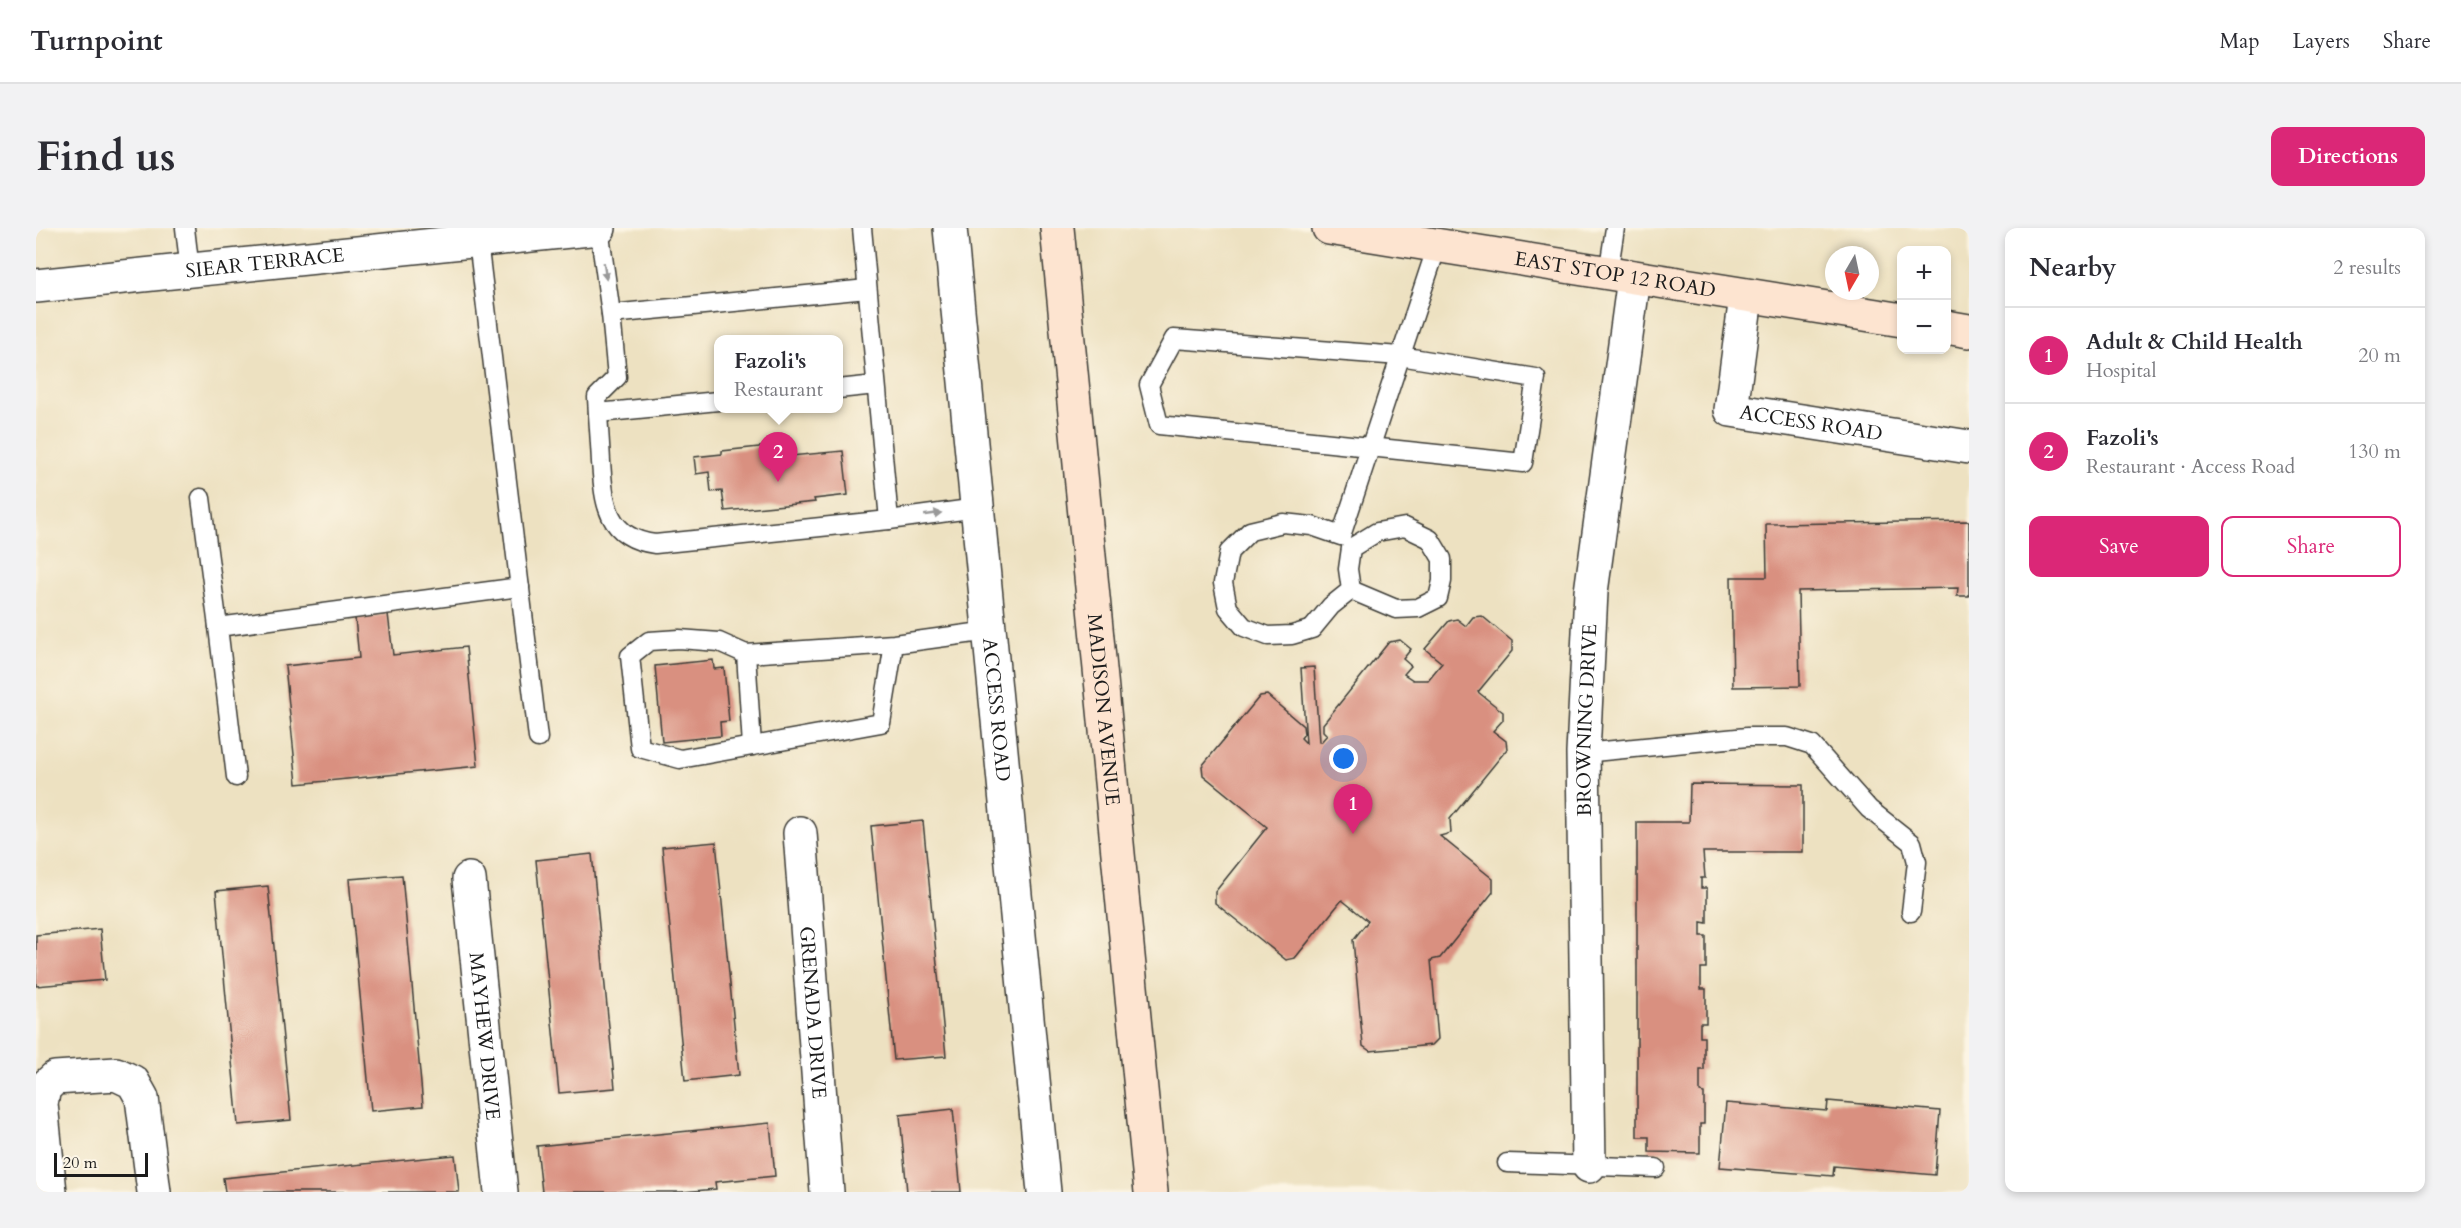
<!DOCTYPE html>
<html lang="en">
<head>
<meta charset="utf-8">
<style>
  :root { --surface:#fff; --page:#f2f2f3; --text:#2b2b33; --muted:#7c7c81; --line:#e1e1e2; --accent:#db2777 }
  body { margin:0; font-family:Cardo,serif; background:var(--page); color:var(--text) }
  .controls { position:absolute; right:18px; top:18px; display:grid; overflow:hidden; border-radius:12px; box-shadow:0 3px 9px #0003 }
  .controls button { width:54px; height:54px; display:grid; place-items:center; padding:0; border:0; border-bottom:2px solid var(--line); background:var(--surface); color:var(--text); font:30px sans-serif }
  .compass { position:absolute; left:1789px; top:18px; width:54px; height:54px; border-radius:50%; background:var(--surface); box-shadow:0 3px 9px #0003; rotate:189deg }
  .scale { position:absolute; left:18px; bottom:15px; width:94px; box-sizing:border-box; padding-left:6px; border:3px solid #1c1c1c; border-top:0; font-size:16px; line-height:21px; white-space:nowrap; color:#1c1c1c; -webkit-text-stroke:4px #fcf5e5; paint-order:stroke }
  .you { position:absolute; left:1308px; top:531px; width:21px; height:21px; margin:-15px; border:4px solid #fff; border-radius:50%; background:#1a73e8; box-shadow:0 0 0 9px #1a73e833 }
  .badge { display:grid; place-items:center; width:39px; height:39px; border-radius:50%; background:var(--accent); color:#fff; font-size:20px; font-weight:700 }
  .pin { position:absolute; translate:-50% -50px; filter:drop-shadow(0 2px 3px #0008) }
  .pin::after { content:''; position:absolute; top:32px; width:21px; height:18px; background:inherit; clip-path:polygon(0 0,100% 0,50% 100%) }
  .popup { position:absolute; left:678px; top:107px; width:129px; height:78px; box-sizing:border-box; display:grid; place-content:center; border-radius:12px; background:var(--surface); filter:drop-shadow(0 2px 4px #0005); font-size:20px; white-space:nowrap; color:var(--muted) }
  .popup b { font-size:22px; color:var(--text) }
  .popup::after { content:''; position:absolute; left:50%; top:100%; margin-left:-12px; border:12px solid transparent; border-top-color:var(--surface) }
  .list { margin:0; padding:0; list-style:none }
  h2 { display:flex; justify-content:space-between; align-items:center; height:78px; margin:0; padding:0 24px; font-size:26px }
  h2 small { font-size:20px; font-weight:400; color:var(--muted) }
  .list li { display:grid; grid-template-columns:39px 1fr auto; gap:18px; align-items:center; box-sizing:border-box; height:96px; padding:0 24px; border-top:2px solid var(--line) }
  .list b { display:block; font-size:22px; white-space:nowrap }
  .list p { margin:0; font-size:20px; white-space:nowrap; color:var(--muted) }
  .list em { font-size:20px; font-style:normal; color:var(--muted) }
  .actions { display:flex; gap:12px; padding:18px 24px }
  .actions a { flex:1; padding:14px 0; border:2px solid var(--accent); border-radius:12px; text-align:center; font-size:21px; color:var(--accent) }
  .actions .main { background:var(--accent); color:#fff }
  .map { position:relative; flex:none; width:1933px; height:964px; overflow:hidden; border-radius:12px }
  header { display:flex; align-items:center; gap:36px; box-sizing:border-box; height:84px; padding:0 30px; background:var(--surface); border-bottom:2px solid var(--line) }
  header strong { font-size:28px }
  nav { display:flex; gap:33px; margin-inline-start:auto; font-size:21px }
  .intro { display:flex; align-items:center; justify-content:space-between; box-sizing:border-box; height:144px; padding:0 36px }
  h1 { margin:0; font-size:42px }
  .button { padding:15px 27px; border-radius:12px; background:var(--accent); color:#fff; font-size:21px; font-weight:700 }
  main { display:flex; gap:36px; padding:0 36px }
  aside { flex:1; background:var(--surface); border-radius:12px; box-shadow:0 3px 9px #0003 }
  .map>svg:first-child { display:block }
  .building { fill:#d99080 }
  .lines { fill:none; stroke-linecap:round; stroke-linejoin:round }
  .lane-casing { stroke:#3b3a35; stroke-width:21 }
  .street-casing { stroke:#3b3a35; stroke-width:36 }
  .secondary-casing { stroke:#3b3a35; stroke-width:36 }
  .lane { stroke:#fff; stroke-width:18 }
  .street { stroke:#fff; stroke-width:33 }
  .secondary { stroke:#fde4d0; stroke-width:33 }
  .oneway { fill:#999 }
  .labels { text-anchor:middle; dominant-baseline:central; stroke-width:5; stroke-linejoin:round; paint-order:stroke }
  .street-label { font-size:20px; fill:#1c1c1c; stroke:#fcf5e5 }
</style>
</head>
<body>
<header>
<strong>Turnpoint</strong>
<nav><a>Map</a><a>Layers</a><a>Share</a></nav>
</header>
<div class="intro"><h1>Find us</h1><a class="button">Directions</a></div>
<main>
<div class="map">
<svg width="1933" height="964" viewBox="0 0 1933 964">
  <rect width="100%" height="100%" fill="#fcf5e5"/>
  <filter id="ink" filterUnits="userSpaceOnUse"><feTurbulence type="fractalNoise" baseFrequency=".0167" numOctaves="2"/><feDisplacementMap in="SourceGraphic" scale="12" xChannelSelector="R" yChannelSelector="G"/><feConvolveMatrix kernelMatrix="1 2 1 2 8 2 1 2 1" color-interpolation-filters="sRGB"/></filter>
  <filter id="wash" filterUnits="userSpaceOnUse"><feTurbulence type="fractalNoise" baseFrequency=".008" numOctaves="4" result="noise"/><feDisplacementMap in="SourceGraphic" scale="24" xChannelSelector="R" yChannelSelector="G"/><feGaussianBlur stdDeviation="1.35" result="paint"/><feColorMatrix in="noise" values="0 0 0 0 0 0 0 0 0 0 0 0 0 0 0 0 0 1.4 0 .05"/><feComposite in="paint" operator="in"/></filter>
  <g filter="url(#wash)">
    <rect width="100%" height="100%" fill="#ede1c1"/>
    <g id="blocks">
      <g class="building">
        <path d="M 743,217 L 744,229 L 807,223 L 812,267 L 778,271 L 779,274 L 689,283 L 686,263 L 675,264 L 673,244 L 660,246 L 658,229 L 686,226 L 686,223 Z"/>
        <path d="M 1933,293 L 1933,368 L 1921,368 L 1922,360 L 1762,363 L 1764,458 L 1697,459 L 1695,349 L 1731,349 L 1730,296 Z"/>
        <path d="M 352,386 L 357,427 L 430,419 L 442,538 L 261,556 L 249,438 L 323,430 L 319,390 Z"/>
        <path d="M 1446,388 L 1476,413 L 1476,423 L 1442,464 L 1467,484 L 1467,492 L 1457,503 L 1470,513 L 1471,521 L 1414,591 L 1415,605 L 1404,608 L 1457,651 L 1457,664 L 1404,730 L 1395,732 L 1402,811 L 1396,817 L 1334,823 L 1327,818 L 1317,712 L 1332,693 L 1306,672 L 1259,730 L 1250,732 L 1179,675 L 1179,664 L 1231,599 L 1167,547 L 1166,538 L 1224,468 L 1231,467 L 1267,498 L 1268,506 L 1265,510 L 1270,515 L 1265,440 L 1278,439 L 1283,514 L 1285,514 L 1291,507 L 1287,503 L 1287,496 L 1353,414 L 1364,412 L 1375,421 L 1367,431 L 1375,438 L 1368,446 L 1377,452 L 1392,452 L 1406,435 L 1389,421 L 1413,393 L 1421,391 L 1430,398 L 1437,389 Z"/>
        <path d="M 677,432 L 678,441 L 688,440 L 693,493 L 684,494 L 685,508 L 626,514 L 619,438 Z"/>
        <path d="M 1654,556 L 1767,557 L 1767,624 L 1667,624 L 1669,650 L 1665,650 L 1665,660 L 1671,660 L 1671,695 L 1665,694 L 1665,708 L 1670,708 L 1670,740 L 1665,740 L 1665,761 L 1670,761 L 1670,795 L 1664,795 L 1664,809 L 1668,809 L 1668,842 L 1664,842 L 1664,864 L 1668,865 L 1668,896 L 1664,896 L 1664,925 L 1613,924 L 1613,909 L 1601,909 L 1601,594 L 1653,594 Z"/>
        <path d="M 887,593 L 910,828 L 858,832 L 835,598 Z"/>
        <path d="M 680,614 L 703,847 L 649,853 L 626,619 Z"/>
        <path d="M 556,626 L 579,860 L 523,865 L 500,632 Z"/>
        <path d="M 366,647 L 387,878 L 335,883 L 313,651 Z"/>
        <path d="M 232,658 L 255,892 L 202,897 L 180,663 Z"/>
        <path d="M 64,701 L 69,752 L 0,758 L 0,707 Z"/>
        <path d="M 1792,873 L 1904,883 L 1899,947 L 1798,938 L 1797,948 L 1684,939 L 1690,875 L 1791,883 Z"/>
        <path d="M 917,881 L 925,964 L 871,964 L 864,887 Z"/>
        <path d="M 734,895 L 739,948 L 679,954 L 680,961 L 646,964 L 506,964 L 501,918 Z"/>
        <path d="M 419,927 L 423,964 L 189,964 L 187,950 Z"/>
      </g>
    </g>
  </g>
  <g filter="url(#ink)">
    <use href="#blocks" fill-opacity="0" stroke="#3b3a35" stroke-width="1.5"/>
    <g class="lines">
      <defs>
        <g id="lane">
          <path d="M 149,0 L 154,43"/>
          <path d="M 563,0 L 575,86 L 581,149 L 561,169 C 562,190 564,212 565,234 C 568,274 570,310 619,316 L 853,292 L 941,280"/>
          <path d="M 826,0 L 853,292"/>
          <path d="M 442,13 L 502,510"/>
          <path d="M 1572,46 L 1579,0"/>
          <path d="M 575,86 L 831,61"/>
          <path d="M 1138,111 L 1364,128 L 1500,150 L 1487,235 L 1123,197 L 1113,157 Z"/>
          <path d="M 802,161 L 840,157"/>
          <path d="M 562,185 L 682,173"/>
          <path d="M 165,270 L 182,399"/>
          <path d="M 1315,362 L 1360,381 L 1382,380 L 1402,370 L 1406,353 L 1406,331 L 1394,311 L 1369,299 L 1341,304 L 1315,320 L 1312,341 L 1315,362 L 1295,378 L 1276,401 L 1256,407 L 1232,408 L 1208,399 L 1192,380 L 1187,355 L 1193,324 L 1214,303 L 1247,295 L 1276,298 L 1305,308 L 1401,18"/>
          <path d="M 858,416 L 845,495 L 644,531 L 604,520 L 594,428 L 613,413 L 643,411 L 683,414 L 710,426 L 858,416 L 953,403"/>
          <path d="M 710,426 L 716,518"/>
          <path d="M 1547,525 L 1711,509 L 1751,509 L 1776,517 L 1833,581 L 1876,615 L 1881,634 L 1875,684"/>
          <path d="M 200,549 L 182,399 L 484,359"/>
          <path d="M 1471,935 L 1620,940"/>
        </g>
        <g id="street">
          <path id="s1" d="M 914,0 L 1008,964"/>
          <path id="s2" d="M 0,58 L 563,0"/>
          <path id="s3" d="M 1710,69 L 1695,182 L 1933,219"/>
          <path id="s4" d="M 764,605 L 791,964"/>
          <path id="s5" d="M 433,651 L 465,964"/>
          <path id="s6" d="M 1553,938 L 1547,525 L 1555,364 L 1598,50"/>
          <path d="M 14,964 L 5,876 L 8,860 L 19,850 L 80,846 L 97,854 L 106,870 L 118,964"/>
        </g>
        <g id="secondary">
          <path id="s7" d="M 1021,0 L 1115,964"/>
          <path id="s8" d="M 1293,0 L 1866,92"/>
          <path d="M 1910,99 L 1933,103"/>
        </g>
      </defs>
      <use href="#lane" class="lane-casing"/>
      <use href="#street" class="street-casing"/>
      <use href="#secondary" class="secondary-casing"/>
      <use href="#lane" class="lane"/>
      <use href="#street" class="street"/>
      <use href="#secondary" class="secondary"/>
    </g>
    <defs><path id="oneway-solid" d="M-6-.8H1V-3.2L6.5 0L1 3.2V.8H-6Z" transform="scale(1.5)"/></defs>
    <g class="oneway">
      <use href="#oneway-solid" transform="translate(569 43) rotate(82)"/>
      <use href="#oneway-solid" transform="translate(897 286) rotate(-8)"/>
    </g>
  </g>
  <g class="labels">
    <g class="street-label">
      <text stroke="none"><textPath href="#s2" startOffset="230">SIEAR TERRACE</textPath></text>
      <text stroke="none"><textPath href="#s8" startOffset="290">EAST STOP 12 ROAD</textPath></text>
      <text stroke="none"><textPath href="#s3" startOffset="195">ACCESS ROAD</textPath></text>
      <text stroke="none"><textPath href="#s1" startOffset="484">ACCESS ROAD</textPath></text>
      <text stroke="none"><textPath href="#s7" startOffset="484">MADISON AVENUE</textPath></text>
      <text stroke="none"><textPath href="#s6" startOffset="446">BROWNING DRIVE</textPath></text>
      <text stroke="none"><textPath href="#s4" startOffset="180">GRENADA DRIVE</textPath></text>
      <text stroke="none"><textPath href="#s5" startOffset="158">MAYHEW DRIVE</textPath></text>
    </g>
  </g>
</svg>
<div class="controls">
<button>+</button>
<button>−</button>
</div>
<svg class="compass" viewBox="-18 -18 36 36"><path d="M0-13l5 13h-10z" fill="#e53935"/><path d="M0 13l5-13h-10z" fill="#7c7c81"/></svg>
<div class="scale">20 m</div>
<div class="you"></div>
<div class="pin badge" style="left:1317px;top:606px">1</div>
<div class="pin badge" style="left:742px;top:254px">2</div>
<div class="popup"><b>Fazoli's</b>Restaurant</div>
</div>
<aside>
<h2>Nearby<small>2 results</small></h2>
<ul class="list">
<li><span class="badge">1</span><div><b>Adult &amp; Child Health</b><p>Hospital</p></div><em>20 m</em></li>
<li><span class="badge">2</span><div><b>Fazoli's</b><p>Restaurant · Access Road</p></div><em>130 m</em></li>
</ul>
<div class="actions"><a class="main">Save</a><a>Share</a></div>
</aside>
</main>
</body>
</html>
